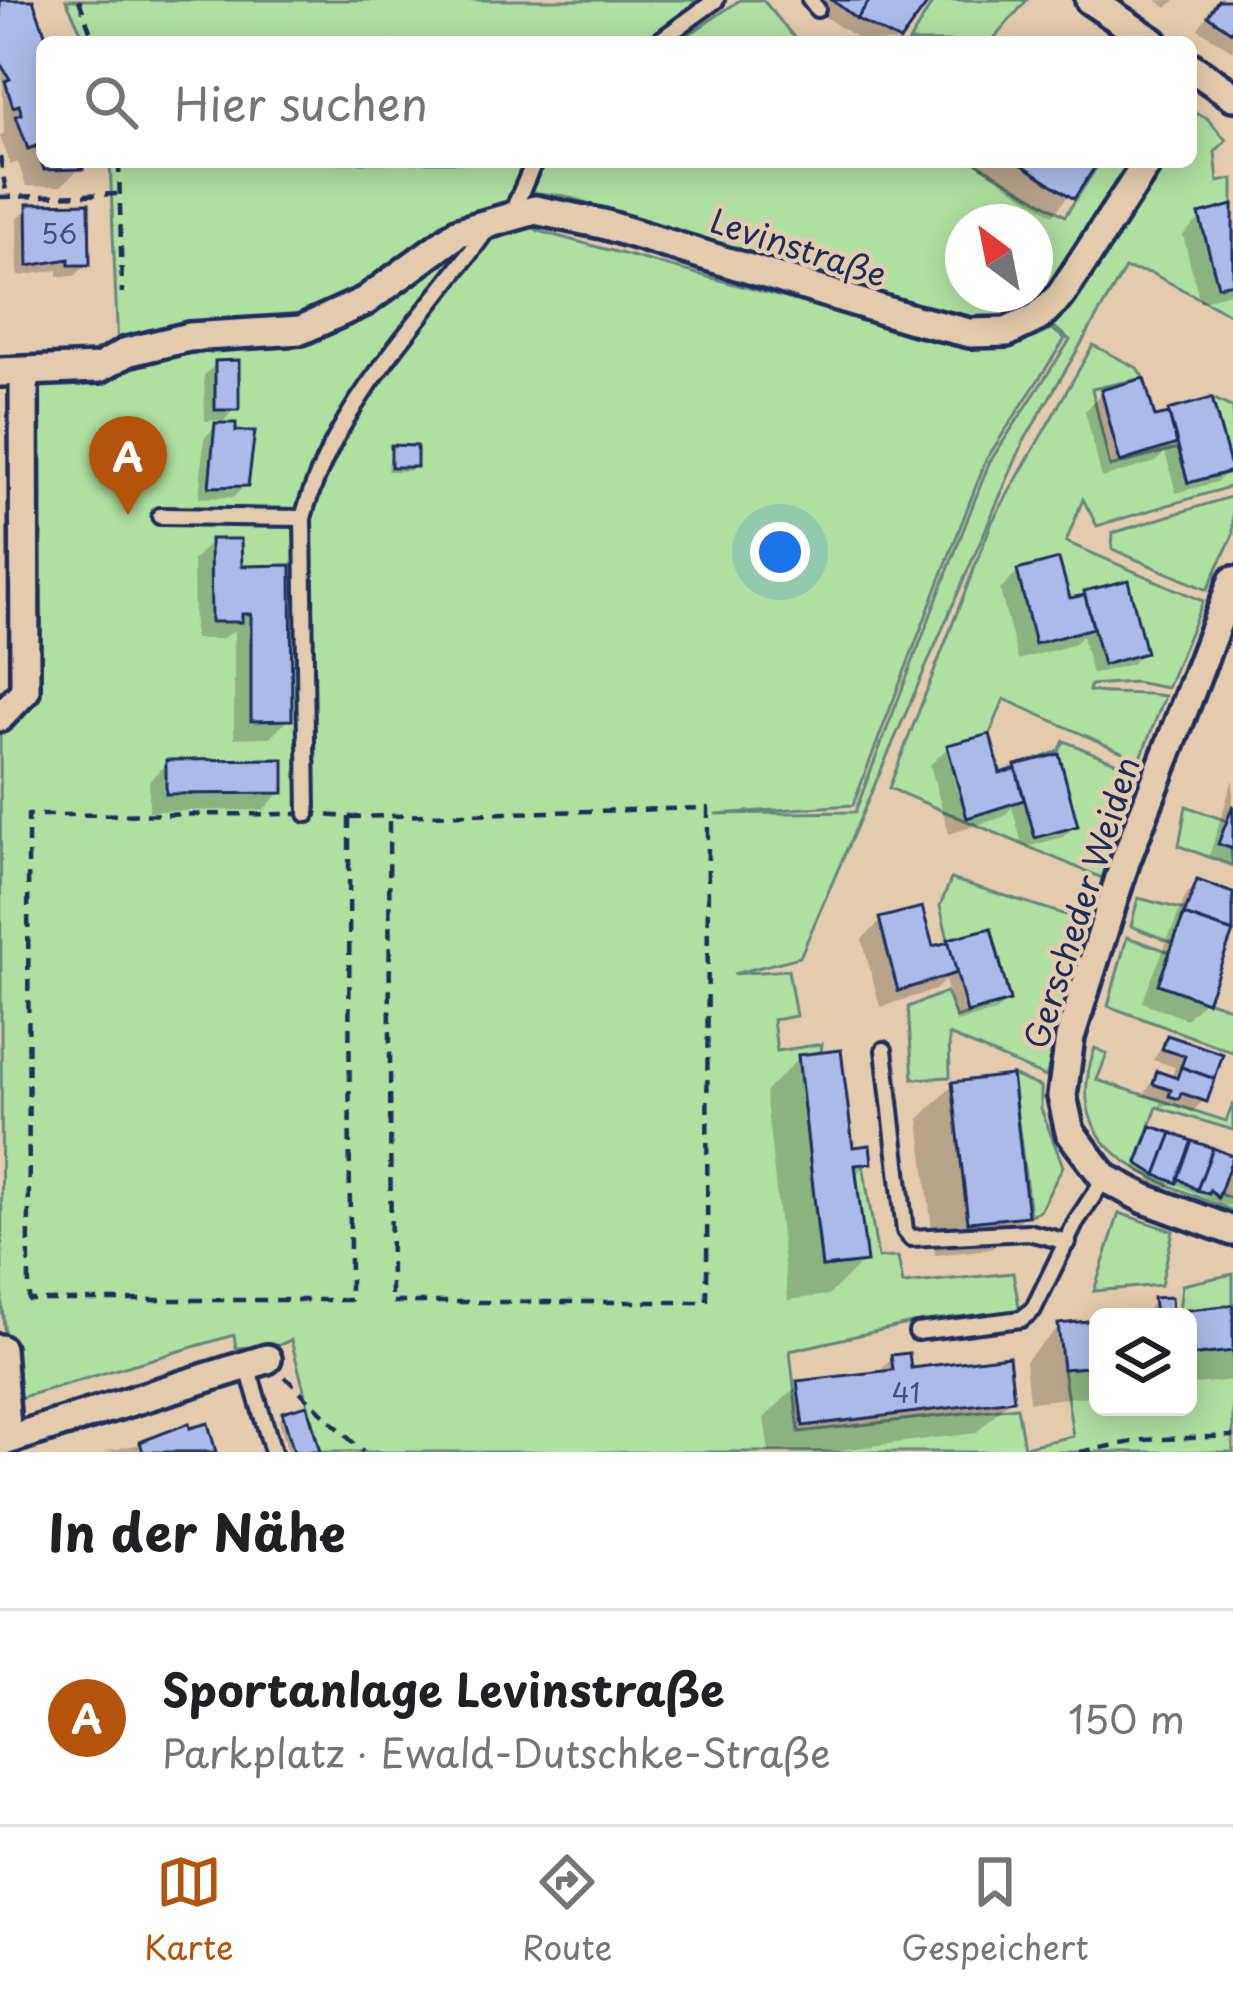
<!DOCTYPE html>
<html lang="de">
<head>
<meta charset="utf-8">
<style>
  :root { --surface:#fff; --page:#f2f2f2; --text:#202124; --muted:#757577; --line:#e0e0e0; --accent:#b45309 }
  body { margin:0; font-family:"Playpen Sans",sans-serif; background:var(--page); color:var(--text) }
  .controls { position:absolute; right:36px; bottom:36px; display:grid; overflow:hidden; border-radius:18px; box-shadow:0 6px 30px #0003 }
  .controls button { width:108px; height:108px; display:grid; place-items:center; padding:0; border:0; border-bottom:3px solid var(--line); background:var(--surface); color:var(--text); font:60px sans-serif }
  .compass { position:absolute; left:945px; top:204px; width:108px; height:108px; border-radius:50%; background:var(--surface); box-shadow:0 6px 30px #0003; rotate:328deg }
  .you { position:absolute; left:780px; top:552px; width:42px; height:42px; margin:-30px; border:9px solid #fff; border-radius:50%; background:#1a73e8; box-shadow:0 0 0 18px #1a73e833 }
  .badge { display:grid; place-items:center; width:78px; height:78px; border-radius:50%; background:var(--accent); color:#fff; font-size:39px; font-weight:700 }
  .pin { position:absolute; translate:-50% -99px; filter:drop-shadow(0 3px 6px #0008) }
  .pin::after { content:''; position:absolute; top:63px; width:42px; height:36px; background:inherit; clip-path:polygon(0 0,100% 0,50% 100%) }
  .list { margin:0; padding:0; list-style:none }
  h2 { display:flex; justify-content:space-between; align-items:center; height:156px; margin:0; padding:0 48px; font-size:51px }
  h2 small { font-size:39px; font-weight:400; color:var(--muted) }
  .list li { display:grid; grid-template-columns:78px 1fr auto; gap:36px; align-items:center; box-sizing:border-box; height:216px; padding:0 48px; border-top:3px solid var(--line) }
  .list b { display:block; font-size:45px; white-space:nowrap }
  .list p { margin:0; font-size:39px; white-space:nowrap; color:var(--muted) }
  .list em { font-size:39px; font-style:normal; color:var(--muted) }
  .icon { flex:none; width:66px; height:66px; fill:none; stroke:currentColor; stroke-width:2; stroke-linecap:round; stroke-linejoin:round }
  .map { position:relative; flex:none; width:1233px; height:1452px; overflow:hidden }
  .search { position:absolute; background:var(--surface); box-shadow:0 6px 30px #0003; left:36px; right:36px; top:36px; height:132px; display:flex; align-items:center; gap:30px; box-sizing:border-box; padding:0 42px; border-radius:18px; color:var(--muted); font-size:45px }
  .sheet { height:372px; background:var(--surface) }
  nav { display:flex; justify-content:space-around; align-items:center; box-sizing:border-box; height:168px; border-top:3px solid var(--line); background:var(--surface); font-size:33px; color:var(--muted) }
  nav a { display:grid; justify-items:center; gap:6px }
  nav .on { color:var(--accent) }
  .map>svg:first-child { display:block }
  .green { fill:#afe09f; stroke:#65887e; stroke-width:3; fill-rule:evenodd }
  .shadow { fill:#0003 }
  .building { fill:#acbae9; stroke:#1b2f5e; stroke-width:3 }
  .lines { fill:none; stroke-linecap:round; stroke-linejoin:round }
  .service-casing { stroke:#1b2f5e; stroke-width:22 }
  .minor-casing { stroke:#1b2f5e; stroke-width:36 }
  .path { stroke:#1b2f5e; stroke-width:4.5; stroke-dasharray:12 9; stroke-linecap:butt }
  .service { stroke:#e5cbad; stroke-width:14 }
  .minor { stroke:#e5cbad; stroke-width:27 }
  .labels { text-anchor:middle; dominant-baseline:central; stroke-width:9; stroke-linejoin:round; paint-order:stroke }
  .number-label { font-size:27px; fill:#3f5281 }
  .street-label { font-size:33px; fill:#1b2f5e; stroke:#e5cbad }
</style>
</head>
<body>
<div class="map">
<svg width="1233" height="1452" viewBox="0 0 1233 1452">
  <rect width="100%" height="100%" fill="#e5cbad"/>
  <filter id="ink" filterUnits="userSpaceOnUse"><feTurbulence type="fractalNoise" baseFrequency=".00833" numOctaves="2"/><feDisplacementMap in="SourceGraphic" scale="24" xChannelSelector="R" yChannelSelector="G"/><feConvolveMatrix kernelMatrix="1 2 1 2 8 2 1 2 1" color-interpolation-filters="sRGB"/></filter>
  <g filter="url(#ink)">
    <g class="green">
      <path d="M 66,0 L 698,0 L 643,42 L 86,42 Z"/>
      <path d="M 740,0 L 763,0 L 798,42 L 678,42 Z"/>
      <path d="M 934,0 L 1027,0 L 991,42 L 909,42 Z"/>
      <path d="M 1191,111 L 1207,118 L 1226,140 L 1215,152 L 1218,182 L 1233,179 L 1233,316 L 1151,273 L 1125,269 L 1024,441 L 800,957 L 733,974 L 788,970 L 796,1016 L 773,1020 L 777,1051 L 822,1044 L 821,1052 L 798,1055 L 822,1267 L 866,1262 L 855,1165 L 863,1164 L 878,1258 L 898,1257 L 903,1284 L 1013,1273 L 1020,1312 L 912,1323 L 790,1351 L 799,1432 L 1017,1407 L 1024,1447 L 1073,1436 L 1063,1369 L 1098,1366 L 1098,1407 L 1188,1407 L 1188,1356 L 1233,1351 L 1233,1452 L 309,1452 L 318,1443 L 291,1340 L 277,1346 L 236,1348 L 234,1335 L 19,1398 L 19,1383 L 10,1384 L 2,1307 L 0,724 L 31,692 L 26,375 L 183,343 L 304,334 L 462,234 L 513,217 L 539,231 L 914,333 L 1042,321 L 1065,339 L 986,460 L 853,805 L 715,814 L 855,812 L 989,463 L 1070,340 L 1043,318 L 1156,162 L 1191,162 Z"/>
      <path d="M 110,162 L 528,162 L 509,211 L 341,310 L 118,349 Z"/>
      <path d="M 546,162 L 975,162 L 1065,216 L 1100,162 L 1132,162 L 1037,302 L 1009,316 L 964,320 L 565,196 L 529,192 ZM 963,222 L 1035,222 L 1035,294 L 963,294 Z"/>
      <path d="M 1093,345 L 1137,368 L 1144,378 L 1092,389 L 1110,467 L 1178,448 L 1188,483 L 1232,472 L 1212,398 L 1233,408 L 1233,486 L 1097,526 L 1083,499 L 1066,542 L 1203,601 L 1167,688 L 1135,682 L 1090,685 L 1089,691 C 1114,696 1139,691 1165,696 L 1140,760 L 1004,699 L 990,734 L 1001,773 L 1059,751 L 1064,741 L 1137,771 L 1102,878 L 889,788 L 992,522 Z"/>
      <path d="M 1233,496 L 1233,535 L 1207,590 L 1112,549 L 1113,533 Z"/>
      <path d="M 1186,806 L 1227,821 L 1233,866 L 1179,846 Z"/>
      <path d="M 951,879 L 1086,921 L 1046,1077 L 949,1035 L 950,1077 L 913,1079 L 908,1007 L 946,992 L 956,1018 L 1010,1001 L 991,928 L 948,939 L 940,906 Z"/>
      <path d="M 1138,898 L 1185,910 L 1173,943 L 1131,926 Z"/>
      <path d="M 1127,937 L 1170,952 L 1159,984 L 1233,1009 L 1233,1052 L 1108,1006 Z"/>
      <path d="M 1095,1048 L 1107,1054 L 1097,1080 L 1226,1121 L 1233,1103 L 1233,1130 L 1157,1107 L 1137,1162 L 1233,1199 L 1233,1211 C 1155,1179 1057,1155 1095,1048 Z"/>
      <path d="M 1012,1075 L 1041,1087 L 1041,1109 L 1063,1166 L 1040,1211 L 1030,1215 Z"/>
      <path d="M 1119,1213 L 1173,1231 L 1161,1285 L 1094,1291 Z"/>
      <path d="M 1233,1274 L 1233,1305 L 1179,1311 L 1182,1285 Z"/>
    </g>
    <g class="shadow">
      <path d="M 0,0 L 30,0 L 44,42 L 42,162 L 77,162 L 79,169 L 61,186 L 26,186 L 18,162 L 10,165 L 0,137 L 4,133 Z"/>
      <path d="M 813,0 L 924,0 L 895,42 L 863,42 L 822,15 L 825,10 Z"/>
      <path d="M 1156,0 L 1175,0 L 1167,8 Z"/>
      <path d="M 1217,0 L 1233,0 L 1233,51 L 1198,29 Z"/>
      <path d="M 973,162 L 1095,162 L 1053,215 Z"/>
      <path d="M 29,207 L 87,264 L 75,276 L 58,276 L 58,270 L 18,276 L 17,219 Z"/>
      <path d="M 1233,208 L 1233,292 L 1200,302 L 1183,235 L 1201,217 Z"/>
      <path d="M 216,364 L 236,408 L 219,426 L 233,434 L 252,434 L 252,462 L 245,469 L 245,485 L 234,497 L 199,498 L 204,438 L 222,420 L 205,421 L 204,375 Z"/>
      <path d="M 1103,392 L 1153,421 L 1170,416 L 1229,471 L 1217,482 L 1176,493 L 1165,452 L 1156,462 L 1102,478 L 1085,411 Z"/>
      <path d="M 392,448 L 414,466 L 409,471 L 387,471 Z"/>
      <path d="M 211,542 L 239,569 L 289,719 L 270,737 L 234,738 L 234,631 L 221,639 L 194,639 L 193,560 Z"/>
      <path d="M 1018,572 L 1067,602 L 1085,594 L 1143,652 L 1131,664 L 1092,674 L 1082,636 L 1072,645 L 1018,660 L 1000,590 Z"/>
      <path d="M 948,747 L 998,777 L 1017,768 L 1075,826 L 1063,837 L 1023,848 L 1012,807 L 1003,817 L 949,834 L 930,765 Z"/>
      <path d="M 167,763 L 281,792 L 263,810 L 149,811 L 149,781 Z"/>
      <path d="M 1233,779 L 1233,865 L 1209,856 Z"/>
      <path d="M 1198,883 L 1233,896 L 1233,924 L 1204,1001 L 1186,1019 L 1142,1002 L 1186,895 Z"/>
      <path d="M 881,921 L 931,950 L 949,941 L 1007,1000 L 995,1012 L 956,1022 L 945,980 L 935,990 L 880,1007 L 862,939 Z"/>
      <path d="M 1168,1038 L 1219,1056 L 1204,1100 L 1192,1112 L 1170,1104 L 1159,1108 L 1162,1101 L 1143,1096 L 1157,1075 L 1171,1079 L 1175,1067 L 1153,1060 Z"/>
      <path d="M 799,1058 L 850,1150 L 869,1162 L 853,1177 L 863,1261 L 829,1295 L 788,1300 L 765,1092 Z"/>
      <path d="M 953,1085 L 1025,1215 L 991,1249 L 935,1255 L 919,1119 Z"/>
      <path d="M 1152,1129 L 1233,1159 L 1233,1205 L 1223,1206 L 1173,1182 L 1163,1193 L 1147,1187 L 1150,1178 L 1134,1169 Z"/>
      <path d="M 1155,1301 L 1170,1315 L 1233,1308 L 1233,1380 L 1188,1385 L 1188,1317 L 1139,1317 Z"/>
      <path d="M 1098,1323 L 1098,1395 L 1029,1402 L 1025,1361 L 1059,1327 Z"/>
      <path d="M 893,1358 L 909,1371 L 1011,1399 L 976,1433 L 824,1452 L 769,1452 L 764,1418 L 799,1384 L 875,1375 Z"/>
      <path d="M 284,1415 L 317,1452 L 288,1452 L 279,1420 Z"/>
      <path d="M 187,1427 L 213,1452 L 102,1452 L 150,1442 Z"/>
    </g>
    <g class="building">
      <path d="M 0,0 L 33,0 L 48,42 L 42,42 L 42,162 L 80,162 L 83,169 L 44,170 L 36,146 L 28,149 L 16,116 L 22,114 L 19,105 L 13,107 L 5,81 L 10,79 L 0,63 Z"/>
      <path d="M 832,0 L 870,0 L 857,19 Z"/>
      <path d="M 870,0 L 927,0 L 928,3 L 900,41 L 857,19 Z"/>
      <path d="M 1218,0 L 1233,0 L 1233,33 L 1208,16 Z"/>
      <path d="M 1018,162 L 1098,162 L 1074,199 Z"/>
      <path d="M 89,203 L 90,265 L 69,265 L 69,259 L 28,266 L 27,204 Z"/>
      <path d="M 1233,205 L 1233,283 L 1218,286 L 1199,214 Z"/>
      <path d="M 239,360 L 239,410 L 215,410 L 215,361 Z"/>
      <path d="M 1144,378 L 1155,417 L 1169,414 L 1177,444 L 1120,462 L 1101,390 Z"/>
      <path d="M 1212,398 L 1232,471 L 1188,483 L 1168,410 Z"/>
      <path d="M 215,423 L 236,423 L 236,431 L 255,431 L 248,486 L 209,487 Z"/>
      <path d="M 391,445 L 417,446 L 417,467 L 391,467 Z"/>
      <path d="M 210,539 L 241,539 L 242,566 L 291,565 L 292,720 L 251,721 L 251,614 L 242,614 L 242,622 L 211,622 Z"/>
      <path d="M 1059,559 L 1070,598 L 1085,595 L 1093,628 L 1035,644 L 1017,570 Z"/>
      <path d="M 1128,580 L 1146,653 L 1103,665 L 1084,591 Z"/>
      <path d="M 990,734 L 1000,773 L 1016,769 L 1024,800 L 967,818 L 947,745 Z"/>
      <path d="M 1059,754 L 1078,826 L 1035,838 L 1015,765 Z"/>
      <path d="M 284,759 L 284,793 L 166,794 L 166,760 Z"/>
      <path d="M 1233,805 L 1233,849 L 1218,844 Z"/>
      <path d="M 1197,880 L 1233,893 L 1233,932 L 1184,915 Z"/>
      <path d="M 922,907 L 933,946 L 949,942 L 957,973 L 898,991 L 879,918 Z"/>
      <path d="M 1184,915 L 1233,932 L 1207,1002 L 1158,984 Z"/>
      <path d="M 991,928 L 1010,1001 L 967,1013 L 948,939 Z"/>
      <path d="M 1167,1035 L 1223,1054 L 1215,1079 L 1181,1067 L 1185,1056 L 1162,1049 Z"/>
      <path d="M 841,1050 L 853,1147 L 870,1145 L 872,1163 L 855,1165 L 867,1262 L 822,1267 L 798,1055 Z"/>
      <path d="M 1181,1067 L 1215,1079 L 1207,1102 L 1181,1093 L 1179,1099 L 1169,1096 L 1171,1090 L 1153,1084 L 1157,1071 L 1177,1078 Z"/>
      <path d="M 1012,1075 L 1028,1216 L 968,1222 L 952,1082 Z"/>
      <path d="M 1151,1126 L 1172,1133 L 1156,1175 L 1137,1163 Z"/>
      <path d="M 1172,1133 L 1192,1141 L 1177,1183 L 1156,1175 Z"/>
      <path d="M 1192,1141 L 1213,1148 L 1197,1190 L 1178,1178 Z"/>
      <path d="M 1213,1148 L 1233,1156 L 1218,1198 L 1210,1190 L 1209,1194 L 1197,1190 Z"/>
      <path d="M 1171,1297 L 1172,1312 L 1233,1305 L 1233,1351 L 1188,1356 L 1188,1317 L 1124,1317 L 1155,1314 L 1153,1298 Z"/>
      <path d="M 1098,1320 L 1098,1366 L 1063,1369 L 1058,1324 Z"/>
      <path d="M 909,1353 L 911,1368 L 1009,1356 L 1014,1400 L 803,1426 L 797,1381 L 893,1370 L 891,1355 Z"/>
      <path d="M 307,1405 L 320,1452 L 294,1452 L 282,1412 Z"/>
      <path d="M 189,1423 L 190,1428 L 208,1423 L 216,1452 L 143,1452 L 140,1442 Z"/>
    </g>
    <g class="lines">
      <defs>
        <g id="service">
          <path d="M 810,0 L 817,9"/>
          <path d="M 658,42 L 716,0"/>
          <path d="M 511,215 L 534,162"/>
          <path d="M 160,516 L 303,518"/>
          <path d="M 307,814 L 303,518 C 334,404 422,322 489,227"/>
          <path d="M 884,1050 L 905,1231 L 911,1238 L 1028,1232 L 1068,1242"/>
          <path d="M 917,1332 L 1021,1319 L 1033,1310 L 1077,1220 L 1105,1178"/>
          <path d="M 247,1365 L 273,1452"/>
        </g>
        <g id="minor">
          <path d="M 1090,0 L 1153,42"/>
          <path d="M 1191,67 L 1233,96"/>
          <path d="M 0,372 L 99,368 L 127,352 L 189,337 L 301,330 L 365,301 L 459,232 L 535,210 L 603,224 L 912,319 L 970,333 L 1007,332 L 1038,317 L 1061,295 L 1148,162"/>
          <path d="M 1233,581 L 1125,862 L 1070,1037 L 1062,1096 L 1070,1132 L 1105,1178 L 1145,1199 L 1233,1231"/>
          <path d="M 0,717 L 25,691 L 24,372"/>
          <path d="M 0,1349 L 7,1440"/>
          <path d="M 0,1442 L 267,1359"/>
        </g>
      </defs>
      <use href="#service" class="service-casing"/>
      <use href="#minor" class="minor-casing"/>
      <g class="path">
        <path d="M 79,0 L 94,42"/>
        <path d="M 0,157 L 7,197"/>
        <path d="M 119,162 L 122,293"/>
        <path d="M 0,197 L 121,194"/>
        <path d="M 307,814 L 349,817 L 350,1300 L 29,1300 L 28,815 Z"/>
        <path d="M 349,817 L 708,808 L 707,1302 L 391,1302 L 389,818"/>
        <path d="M 285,1377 L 363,1452"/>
        <path d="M 1080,1452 L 1143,1440 L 1233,1436"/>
      </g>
      <use href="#service" class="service"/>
      <use href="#minor" class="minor"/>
    </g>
  </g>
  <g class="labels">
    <g class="number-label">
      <text x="59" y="232">56</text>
      <text x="906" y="1391">41</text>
    </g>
    <g class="street-label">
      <text transform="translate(799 246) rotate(18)">Levinstraße</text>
      <text transform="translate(1080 902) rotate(-72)">Gerscheder Weiden</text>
    </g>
  </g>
</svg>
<div class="controls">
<button><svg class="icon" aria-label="layers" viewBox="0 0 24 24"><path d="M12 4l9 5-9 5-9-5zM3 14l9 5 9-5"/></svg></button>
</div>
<svg class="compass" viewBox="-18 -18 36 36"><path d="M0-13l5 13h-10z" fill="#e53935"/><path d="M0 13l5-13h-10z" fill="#757577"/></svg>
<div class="you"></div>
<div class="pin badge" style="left:128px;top:515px">A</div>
<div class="search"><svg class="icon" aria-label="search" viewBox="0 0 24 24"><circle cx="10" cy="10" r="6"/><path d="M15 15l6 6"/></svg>Hier suchen</div>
</div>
<section class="sheet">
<h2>In der Nähe<small></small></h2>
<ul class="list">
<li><span class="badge">A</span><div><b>Sportanlage Levinstraße</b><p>Parkplatz · Ewald-Dutschke-Straße</p></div><em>150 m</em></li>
</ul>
</section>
<nav>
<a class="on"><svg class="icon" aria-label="map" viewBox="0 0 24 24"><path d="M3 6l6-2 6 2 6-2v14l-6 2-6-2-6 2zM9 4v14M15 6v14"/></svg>Karte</a>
<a><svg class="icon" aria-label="directions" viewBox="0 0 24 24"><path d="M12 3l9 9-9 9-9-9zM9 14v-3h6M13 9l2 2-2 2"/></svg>Route</a>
<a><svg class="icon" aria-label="saved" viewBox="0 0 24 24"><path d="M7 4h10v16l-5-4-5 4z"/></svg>Gespeichert</a>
</nav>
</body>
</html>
